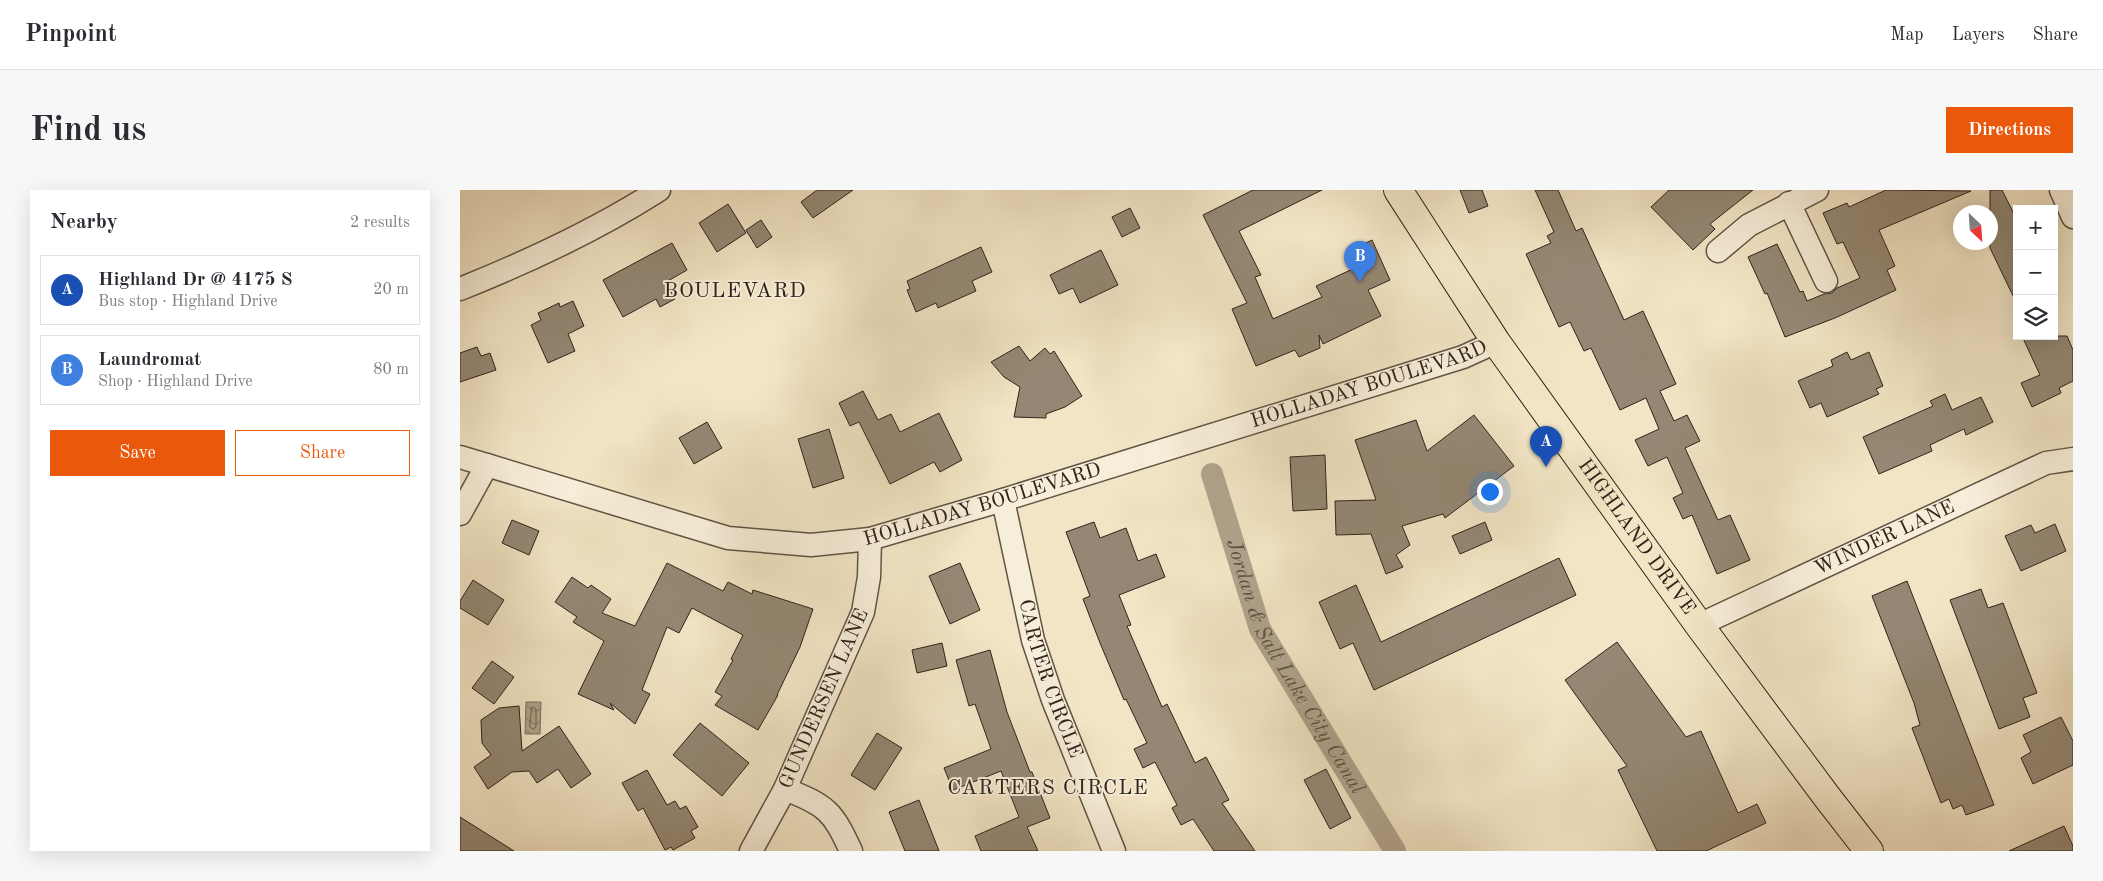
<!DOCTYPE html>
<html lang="en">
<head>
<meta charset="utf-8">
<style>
  :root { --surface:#fff; --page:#f7f7f7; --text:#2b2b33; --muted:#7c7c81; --line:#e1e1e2; --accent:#ea580c }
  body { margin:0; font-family:"Old Standard TT",serif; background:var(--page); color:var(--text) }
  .controls { position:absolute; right:15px; top:15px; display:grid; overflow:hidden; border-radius:0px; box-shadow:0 5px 20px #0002 }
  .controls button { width:45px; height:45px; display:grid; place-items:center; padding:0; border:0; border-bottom:1px solid var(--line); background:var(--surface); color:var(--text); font:25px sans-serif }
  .compass { position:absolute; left:1493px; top:15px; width:45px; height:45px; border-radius:50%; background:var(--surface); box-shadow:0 5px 20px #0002; rotate:155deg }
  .you { position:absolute; left:1029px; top:301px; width:18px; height:18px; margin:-12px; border:4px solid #fff; border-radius:50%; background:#1a73e8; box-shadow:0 0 0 8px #1a73e833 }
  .badge { display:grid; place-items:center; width:32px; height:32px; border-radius:50%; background:var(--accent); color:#fff; font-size:16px; font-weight:700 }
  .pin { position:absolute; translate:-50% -41px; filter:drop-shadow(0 1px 2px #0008) }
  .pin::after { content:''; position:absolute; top:26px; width:18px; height:15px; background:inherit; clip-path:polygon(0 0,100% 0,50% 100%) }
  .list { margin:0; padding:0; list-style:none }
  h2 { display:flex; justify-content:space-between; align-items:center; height:65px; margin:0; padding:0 20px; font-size:21px }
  h2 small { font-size:16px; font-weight:400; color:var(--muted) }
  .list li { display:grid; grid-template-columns:32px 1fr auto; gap:15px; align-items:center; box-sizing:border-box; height:70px; margin:0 10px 10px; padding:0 10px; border:1px solid var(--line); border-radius:0px }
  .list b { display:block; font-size:19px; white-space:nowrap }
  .list p { margin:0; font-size:16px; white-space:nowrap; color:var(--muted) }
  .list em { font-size:16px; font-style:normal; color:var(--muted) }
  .actions { display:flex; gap:10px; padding:15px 20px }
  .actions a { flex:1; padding:11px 0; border:1px solid var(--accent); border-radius:0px; text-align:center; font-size:18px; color:var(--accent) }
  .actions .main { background:var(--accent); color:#fff }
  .icon { flex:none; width:28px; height:28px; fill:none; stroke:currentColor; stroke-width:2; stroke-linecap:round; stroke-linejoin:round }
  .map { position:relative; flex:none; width:1613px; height:661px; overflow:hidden; border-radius:0px }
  header { display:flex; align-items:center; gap:30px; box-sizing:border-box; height:70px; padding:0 25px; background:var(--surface); border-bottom:1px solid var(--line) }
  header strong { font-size:24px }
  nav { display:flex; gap:28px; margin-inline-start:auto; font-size:18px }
  .intro { display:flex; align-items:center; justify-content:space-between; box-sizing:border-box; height:120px; padding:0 30px }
  h1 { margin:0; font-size:35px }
  .button { padding:12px 22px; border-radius:0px; background:var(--accent); color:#fff; font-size:18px; font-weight:700 }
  main { display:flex; gap:30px; padding:0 30px }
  aside { flex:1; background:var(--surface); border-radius:0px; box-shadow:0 5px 20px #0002 }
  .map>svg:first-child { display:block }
  .water { fill:url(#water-waves); stroke:#7c705f }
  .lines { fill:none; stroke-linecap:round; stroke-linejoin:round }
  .shore { stroke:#706354; stroke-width:1 }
  .canal { stroke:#b0a38c; stroke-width:22 }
  .building { fill:#948874; stroke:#2f231c }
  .minor-casing { stroke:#605446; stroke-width:25 }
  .major-casing { stroke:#2f231c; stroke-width:30 }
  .minor { stroke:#f7eed9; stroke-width:22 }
  .major { stroke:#f2e5c5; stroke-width:28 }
  .labels { text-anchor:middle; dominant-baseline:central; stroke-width:4; stroke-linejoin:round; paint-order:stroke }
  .street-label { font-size:20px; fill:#2f231c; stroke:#f7eed9 }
  .neighbourhood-label { font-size:21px; letter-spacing:1px; fill:#2f231c; stroke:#f7eed9 }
  .water-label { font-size:21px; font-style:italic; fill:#5c5043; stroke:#f7eed9 }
</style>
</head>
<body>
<header>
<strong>Pinpoint</strong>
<nav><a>Map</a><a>Layers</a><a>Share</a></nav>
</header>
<div class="intro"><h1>Find us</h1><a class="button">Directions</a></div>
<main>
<aside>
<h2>Nearby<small>2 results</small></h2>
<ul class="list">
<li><span class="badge" style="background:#1a4fb4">A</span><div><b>Highland Dr @ 4175 S</b><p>Bus stop · Highland Drive</p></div><em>20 m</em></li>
<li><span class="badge" style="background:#3f7fe0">B</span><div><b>Laundromat</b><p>Shop · Highland Drive</p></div><em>80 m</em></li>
</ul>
<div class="actions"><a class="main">Save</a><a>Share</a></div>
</aside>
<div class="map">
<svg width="1613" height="661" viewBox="0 0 1613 661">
  <defs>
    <pattern id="water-waves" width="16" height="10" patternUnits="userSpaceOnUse" patternTransform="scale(1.25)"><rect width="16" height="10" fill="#b0a38c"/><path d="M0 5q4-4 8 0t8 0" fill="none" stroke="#908472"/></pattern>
  </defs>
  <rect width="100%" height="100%" fill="#f2e5c5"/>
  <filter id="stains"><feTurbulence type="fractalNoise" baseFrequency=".004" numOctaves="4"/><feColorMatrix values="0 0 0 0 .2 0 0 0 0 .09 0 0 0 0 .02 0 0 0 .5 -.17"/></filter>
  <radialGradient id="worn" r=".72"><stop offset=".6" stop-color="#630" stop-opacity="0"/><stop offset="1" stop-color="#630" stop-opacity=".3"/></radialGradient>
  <path class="water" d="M 66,512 L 81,512 L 80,544 L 65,544 Z"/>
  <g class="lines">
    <path class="shore" d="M 72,517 L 76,519 L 76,537 L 73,539 L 70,537 Z"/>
    <path class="canal" id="s1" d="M 752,284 L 800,439 L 935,661"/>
  </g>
  <g class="building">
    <path d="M 357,0 L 393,0 L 353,28 L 341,12 Z"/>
    <path d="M 793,0 L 862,0 L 779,41 L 801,85 L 795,87 L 813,129 L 862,107 L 856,96 L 897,77 L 889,61 L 912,50 L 930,90 L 908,100 L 921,126 L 863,154 L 859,145 L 860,158 L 839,167 L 835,160 L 796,176 L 772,119 L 787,113 L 743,25 Z"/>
    <path d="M 1000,0 L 1022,0 L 1028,16 L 1009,23 Z"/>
    <path d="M 1075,0 L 1098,0 L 1116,41 L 1122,38 L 1164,130 L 1183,121 L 1216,194 L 1200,201 L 1214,231 L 1227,225 L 1240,251 L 1225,258 L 1258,330 L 1270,325 L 1290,370 L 1257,384 L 1232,325 L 1223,329 L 1213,308 L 1223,303 L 1207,267 L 1188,276 L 1175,250 L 1199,239 L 1186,208 L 1160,220 L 1131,158 L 1124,161 L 1110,132 L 1099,137 L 1066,64 L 1091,53 L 1087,46 L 1094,42 Z"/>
    <path d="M 1209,0 L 1293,0 L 1250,34 L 1255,39 L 1233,60 L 1191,17 Z"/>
    <path d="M 1426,0 L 1511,1 L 1419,40 L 1435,76 L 1427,80 L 1436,100 L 1375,128 L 1325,147 L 1307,103 L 1305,104 L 1288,67 L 1317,54 L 1340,102 L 1343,101 L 1347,111 L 1364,104 L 1372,103 L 1377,98 L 1400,88 L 1383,52 L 1377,54 L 1363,23 L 1387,13 L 1389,17 Z"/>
    <path d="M 1530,0 L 1542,0 L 1557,30 L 1557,114 L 1530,58 Z"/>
    <path d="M 268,14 L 286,43 L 257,62 L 239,33 Z"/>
    <path d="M 670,18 L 680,38 L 662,47 L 652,27 Z"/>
    <path d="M 301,30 L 312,47 L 297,58 L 286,40 Z"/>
    <path d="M 212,53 L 227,80 L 206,92 L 215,109 L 200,117 L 196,109 L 163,127 L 143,90 Z"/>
    <path d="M 521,57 L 532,82 L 512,91 L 516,101 L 478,118 L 476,113 L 456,122 L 447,100 L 450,99 L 447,91 Z"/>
    <path d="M 641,60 L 658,95 L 620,113 L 613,98 L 599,104 L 590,85 Z"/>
    <path d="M 113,111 L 124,136 L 108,144 L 115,161 L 88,173 L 71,135 L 81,130 L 78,123 L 99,113 L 100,117 Z"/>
    <path d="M 1562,146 L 1607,146 L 1613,160 L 1613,191 L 1599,198 L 1601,203 L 1572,217 L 1561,193 L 1580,185 Z"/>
    <path d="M 559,156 L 570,171 L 585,158 L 590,164 L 594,161 L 622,206 L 605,217 L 586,224 L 586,228 L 554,227 L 560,197 L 544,187 L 531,172 Z"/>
    <path d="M 17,157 L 21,166 L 30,163 L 36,180 L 0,192 L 0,163 Z"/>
    <path d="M 1387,162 L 1391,170 L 1409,162 L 1423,196 L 1416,199 L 1419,204 L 1367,227 L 1361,213 L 1350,218 L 1338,191 L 1373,176 L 1371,170 Z"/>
    <path d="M 403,201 L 418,230 L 431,224 L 440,242 L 479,223 L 502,270 L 480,282 L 474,272 L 430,294 L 399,232 L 390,236 L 379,213 Z"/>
    <path d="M 1485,204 L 1492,220 L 1521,207 L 1533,232 L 1506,245 L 1504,239 L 1470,255 L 1472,261 L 1419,284 L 1403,247 L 1473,216 L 1470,211 Z"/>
    <path d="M 1014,225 L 1054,276 L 985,328 L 983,324 L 942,336 L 950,355 L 936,365 L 943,377 L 926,384 L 911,344 L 876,345 L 875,311 L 916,310 L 895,250 L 956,230 L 967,261 Z"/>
    <path d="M 247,232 L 262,258 L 234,274 L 219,248 Z"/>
    <path d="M 369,239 L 384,288 L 353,298 L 338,249 Z"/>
    <path d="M 865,265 L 867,319 L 833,321 L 830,267 Z"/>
    <path d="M 52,330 L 79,341 L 69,365 L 42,353 Z"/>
    <path d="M 634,332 L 640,348 L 666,338 L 678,371 L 696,364 L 705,387 L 659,405 L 671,435 L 667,436 L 702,517 L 707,514 L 735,573 L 746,567 L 769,610 L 762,613 L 795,661 L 754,661 L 733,629 L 721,635 L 712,618 L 717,615 L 695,572 L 683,578 L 674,559 L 687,553 L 666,509 L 664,510 L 640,453 L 623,409 L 630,406 L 606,342 Z"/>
    <path d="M 1025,332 L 1032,350 L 1000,364 L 992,346 Z"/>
    <path d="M 1595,334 L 1606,361 L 1561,381 L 1545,346 L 1571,335 L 1575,343 Z"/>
    <path d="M 1099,368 L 1116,405 L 914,500 L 893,453 L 880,459 L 859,412 L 896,395 L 921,452 Z"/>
    <path d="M 207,373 L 263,401 L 268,392 L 292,404 L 293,400 L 353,419 L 340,457 L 317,505 L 318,505 L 298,540 L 255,515 L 262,506 L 255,502 L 273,470 L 271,469 L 283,445 L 232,418 L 219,443 L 207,437 L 182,500 L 190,504 L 175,534 L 150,513 L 154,520 L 118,504 L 144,451 L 113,432 L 117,427 L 95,412 L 112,387 L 128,398 L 131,395 L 151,409 L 142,423 L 175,436 Z"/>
    <path d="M 500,373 L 520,420 L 490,434 L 469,386 Z"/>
    <path d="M 13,390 L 44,410 L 28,435 L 0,418 L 0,411 Z"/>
    <path d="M 1447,391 L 1534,615 L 1506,625 L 1502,615 L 1493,619 L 1489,609 L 1481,613 L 1452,538 L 1460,535 L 1454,513 L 1412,406 Z"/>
    <path d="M 1521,399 L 1528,418 L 1543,413 L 1577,503 L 1563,508 L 1570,527 L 1539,539 L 1490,410 Z"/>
    <path d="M 1157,452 L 1226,547 L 1241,541 L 1278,623 L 1297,614 L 1306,633 L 1246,661 L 1197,661 L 1158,580 L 1167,576 L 1105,490 Z"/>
    <path d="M 482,453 L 487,476 L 457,483 L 452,460 Z"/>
    <path d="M 530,460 L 547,522 L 570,582 L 572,582 L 590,628 L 567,637 L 578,661 L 521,661 L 515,646 L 559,627 L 541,581 L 493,600 L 484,578 L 531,559 L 515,514 L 509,516 L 496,470 Z"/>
    <path d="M 32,471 L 54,487 L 34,514 L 12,498 Z"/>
    <path d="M 59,516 L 62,561 L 99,536 L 131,584 L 111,598 L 98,579 L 77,593 L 69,581 L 52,582 L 28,599 L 14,577 L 31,565 L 22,553 L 21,530 L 39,518 Z"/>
    <path d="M 1601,527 L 1613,551 L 1613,575 L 1573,594 L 1561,568 L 1571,562 L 1563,545 Z"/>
    <path d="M 240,533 L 289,573 L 262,606 L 213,565 Z"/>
    <path d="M 417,543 L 442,558 L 415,600 L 391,585 Z"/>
    <path d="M 866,579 L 891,628 L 870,639 L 844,590 Z"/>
    <path d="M 187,580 L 207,615 L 215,611 L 220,619 L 226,616 L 238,637 L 231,641 L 235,648 L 213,660 L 211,657 L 205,660 L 183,618 L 178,621 L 162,593 Z"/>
    <path d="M 459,610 L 479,661 L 445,661 L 429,622 Z"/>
    <path d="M 0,627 L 54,661 L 0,661 Z"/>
    <path d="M 1604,636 L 1613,656 L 1613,661 L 1549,661 Z"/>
  </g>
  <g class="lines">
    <defs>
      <g id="minor">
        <path d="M 1601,0 L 1613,27"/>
        <path d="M 1329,13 L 1366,91"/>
        <path d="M 1258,61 L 1289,35 L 1357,0"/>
        <path d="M 0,99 C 70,71 135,41 199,0"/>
        <path id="s2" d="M 0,267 L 268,348 L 351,355 L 410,349 L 543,310 L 1003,167 L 1036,152"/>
        <path id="s3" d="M 543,310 L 573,450 L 593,510 L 654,661"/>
        <path d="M 0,324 L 27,275"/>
        <path id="s4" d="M 1239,435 L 1586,273 L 1613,269"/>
        <path d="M 325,599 C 367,616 372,620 391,661"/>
        <path id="s5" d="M 291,661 L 325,599 L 403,422 L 409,387 L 410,349"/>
      </g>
      <g id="major">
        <path id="s6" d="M 938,0 L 1036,152 L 1239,435 L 1367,607 L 1409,661"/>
      </g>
    </defs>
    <use href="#minor" class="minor-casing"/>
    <use href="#major" class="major-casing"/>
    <use href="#minor" class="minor"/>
    <use href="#major" class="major"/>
  </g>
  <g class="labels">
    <g class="street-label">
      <text stroke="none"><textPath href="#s2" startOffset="945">HOLLADAY BOULEVARD</textPath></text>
      <text stroke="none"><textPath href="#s2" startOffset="540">HOLLADAY BOULEVARD</textPath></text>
      <text stroke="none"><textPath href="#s6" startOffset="421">HIGHLAND DRIVE</textPath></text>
      <text stroke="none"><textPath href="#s4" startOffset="205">WINDER LANE</textPath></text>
      <text stroke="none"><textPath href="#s3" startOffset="185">CARTER CIRCLE</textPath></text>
      <text stroke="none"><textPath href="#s5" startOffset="169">GUNDERSEN LANE</textPath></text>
    </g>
    <g class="neighbourhood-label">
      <text x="275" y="101">BOULEVARD</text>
      <text x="588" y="598">CARTERS CIRCLE</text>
    </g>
    <g class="water-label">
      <text stroke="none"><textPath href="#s1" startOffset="211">Jordan &amp; Salt Lake City Canal</textPath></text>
    </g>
  </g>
  <rect width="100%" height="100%" filter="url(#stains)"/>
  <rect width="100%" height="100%" fill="url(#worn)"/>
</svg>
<div class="controls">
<button>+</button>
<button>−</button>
<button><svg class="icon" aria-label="layers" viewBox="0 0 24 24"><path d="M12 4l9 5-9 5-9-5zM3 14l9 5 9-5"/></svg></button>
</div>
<svg class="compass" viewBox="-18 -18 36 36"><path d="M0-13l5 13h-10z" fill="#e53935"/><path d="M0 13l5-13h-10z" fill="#7c7c81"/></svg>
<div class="you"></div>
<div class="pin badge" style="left:1086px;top:277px;background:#1a4fb4">A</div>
<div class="pin badge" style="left:900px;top:92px;background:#3f7fe0">B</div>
</div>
</main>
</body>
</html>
